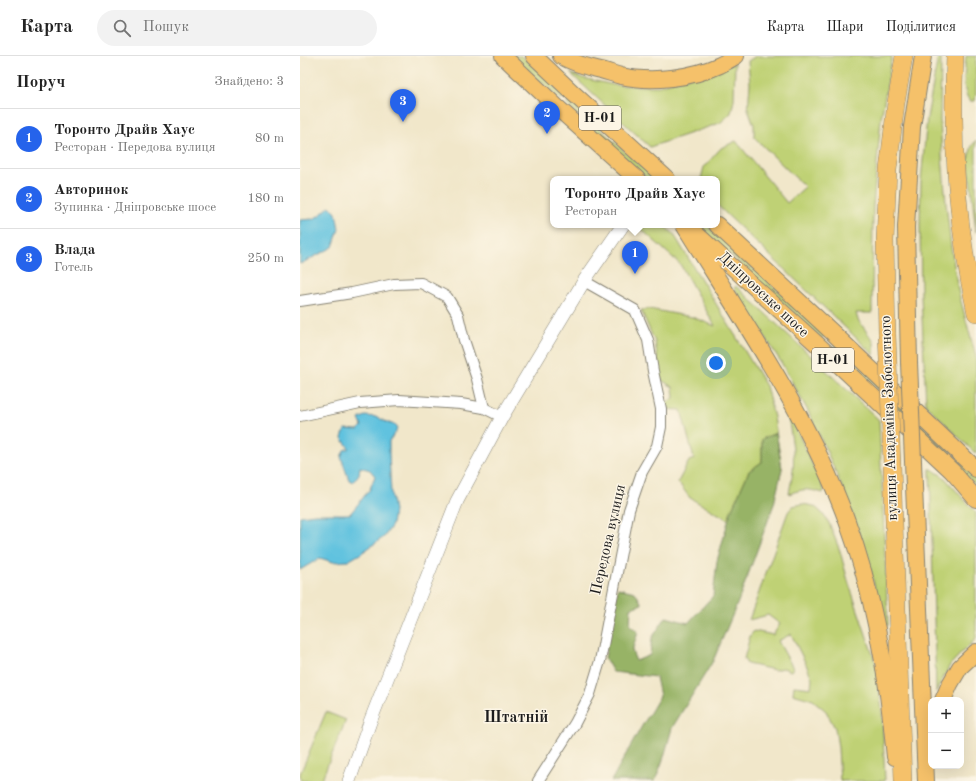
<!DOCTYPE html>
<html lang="uk">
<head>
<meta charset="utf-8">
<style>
  :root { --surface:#fff; --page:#f2f2f2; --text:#222; --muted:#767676; --line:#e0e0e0; --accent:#2563eb }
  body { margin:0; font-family:"Old Standard TT",serif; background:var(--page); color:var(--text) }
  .controls { position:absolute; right:12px; bottom:12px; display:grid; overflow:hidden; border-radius:8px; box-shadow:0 4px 16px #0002 }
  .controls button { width:36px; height:36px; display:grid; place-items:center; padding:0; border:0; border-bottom:1px solid var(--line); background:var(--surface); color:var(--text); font:20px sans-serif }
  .you { position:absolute; left:416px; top:307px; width:14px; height:14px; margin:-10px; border:3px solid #fff; border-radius:50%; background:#1a73e8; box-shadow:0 0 0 6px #1a73e833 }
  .badge { display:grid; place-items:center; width:26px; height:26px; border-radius:50%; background:var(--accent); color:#fff; font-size:13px; font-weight:700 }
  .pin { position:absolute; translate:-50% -33px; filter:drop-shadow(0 1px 2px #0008) }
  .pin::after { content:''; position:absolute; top:21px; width:14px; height:12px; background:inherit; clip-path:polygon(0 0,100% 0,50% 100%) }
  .popup { position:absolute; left:250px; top:120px; width:170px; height:52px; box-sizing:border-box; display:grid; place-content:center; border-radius:8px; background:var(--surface); filter:drop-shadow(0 1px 3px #0005); font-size:13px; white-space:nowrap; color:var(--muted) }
  .popup b { font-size:15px; color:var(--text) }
  .popup::after { content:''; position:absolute; left:50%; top:100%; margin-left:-8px; border:8px solid transparent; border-top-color:var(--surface) }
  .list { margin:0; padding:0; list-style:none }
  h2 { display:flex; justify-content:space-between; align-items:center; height:52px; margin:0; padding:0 16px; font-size:17px }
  h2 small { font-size:13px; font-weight:400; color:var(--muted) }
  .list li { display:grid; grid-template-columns:26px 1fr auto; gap:12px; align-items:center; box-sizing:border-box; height:60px; padding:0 16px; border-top:1px solid var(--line) }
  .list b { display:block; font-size:15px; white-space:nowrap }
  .list p { margin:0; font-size:13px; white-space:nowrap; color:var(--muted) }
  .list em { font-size:13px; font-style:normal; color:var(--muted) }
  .icon { flex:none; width:22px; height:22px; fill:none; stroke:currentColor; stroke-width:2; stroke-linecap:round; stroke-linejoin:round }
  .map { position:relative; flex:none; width:676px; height:725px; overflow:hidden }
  header { display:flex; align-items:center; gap:24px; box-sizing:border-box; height:56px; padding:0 20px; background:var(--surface); border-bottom:1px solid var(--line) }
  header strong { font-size:19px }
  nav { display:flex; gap:22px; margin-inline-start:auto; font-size:14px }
  .search { width:280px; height:36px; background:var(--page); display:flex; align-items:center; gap:10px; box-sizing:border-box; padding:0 14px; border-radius:22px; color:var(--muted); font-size:15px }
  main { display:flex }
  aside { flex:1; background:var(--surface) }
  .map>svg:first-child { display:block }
  .green { fill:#bfd174; stroke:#6e7648 }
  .forest { fill:#97b366; stroke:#5a6841 }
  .water { fill:#61c2df; stroke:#3e6f7e }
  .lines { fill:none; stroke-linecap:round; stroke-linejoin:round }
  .minor-casing { stroke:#868273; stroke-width:12 }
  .tertiary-casing { stroke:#868273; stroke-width:14 }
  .primary-casing { stroke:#868273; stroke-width:18 }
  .trunk-casing { stroke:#868273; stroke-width:18 }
  .minor { stroke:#fff; stroke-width:10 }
  .tertiary { stroke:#fff; stroke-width:13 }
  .primary { stroke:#f5c16b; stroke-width:16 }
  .trunk { stroke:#f5c16b; stroke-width:17 }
  .primary-bridge-casing { stroke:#868273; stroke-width:18; stroke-linecap:butt }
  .trunk-bridge-casing { stroke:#868273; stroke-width:18; stroke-linecap:butt }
  .primary-bridge { stroke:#f5c16b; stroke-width:16 }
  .trunk-bridge { stroke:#f5c16b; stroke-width:17 }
  .labels { text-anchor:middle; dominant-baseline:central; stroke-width:3; stroke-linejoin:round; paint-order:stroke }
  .shield { fill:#fcf5e5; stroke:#5f5d58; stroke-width:1 }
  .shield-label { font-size:14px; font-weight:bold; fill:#1c1c1c }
  .street-label { font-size:15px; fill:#1c1c1c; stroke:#fcf5e5 }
  .neighbourhood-label { font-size:16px; font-weight:bold; fill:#1c1c1c; stroke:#fcf5e5 }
</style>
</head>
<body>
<header>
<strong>Карта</strong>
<div class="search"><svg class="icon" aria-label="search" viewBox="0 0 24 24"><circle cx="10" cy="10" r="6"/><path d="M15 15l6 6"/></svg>Пошук</div>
<nav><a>Карта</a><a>Шари</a><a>Поділитися</a></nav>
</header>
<main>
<aside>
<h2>Поруч<small>Знайдено: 3</small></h2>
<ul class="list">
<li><span class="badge">1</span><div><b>Торонто Драйв Хаус</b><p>Ресторан · Передова вулиця</p></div><em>80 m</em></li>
<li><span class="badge">2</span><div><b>Авторинок</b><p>Зупинка · Дніпровське шосе</p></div><em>180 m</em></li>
<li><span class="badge">3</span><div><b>Влада</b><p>Готель</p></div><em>250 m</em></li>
</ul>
</aside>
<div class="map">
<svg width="676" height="725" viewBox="0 0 676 725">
  <rect width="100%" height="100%" fill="#fcf5e5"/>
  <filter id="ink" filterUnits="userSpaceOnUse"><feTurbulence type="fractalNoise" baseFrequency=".025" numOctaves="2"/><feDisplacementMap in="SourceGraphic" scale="8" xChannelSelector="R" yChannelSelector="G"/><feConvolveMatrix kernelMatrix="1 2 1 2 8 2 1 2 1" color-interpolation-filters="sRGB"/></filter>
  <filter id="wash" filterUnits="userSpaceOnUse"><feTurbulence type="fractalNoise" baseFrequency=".012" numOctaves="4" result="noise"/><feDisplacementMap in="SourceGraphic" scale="16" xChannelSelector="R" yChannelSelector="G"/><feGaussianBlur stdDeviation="0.9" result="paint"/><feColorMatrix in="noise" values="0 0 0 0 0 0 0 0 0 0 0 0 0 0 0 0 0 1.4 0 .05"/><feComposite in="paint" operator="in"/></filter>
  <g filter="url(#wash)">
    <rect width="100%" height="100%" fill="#f1e7ca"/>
    <g class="green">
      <path d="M 213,0 L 222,0 L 264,40 L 261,44 Z"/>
      <path d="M 456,0 L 592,0 L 581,63 L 573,150 L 572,257 L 556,257 L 558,264 L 574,286 L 574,299 L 417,149 L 417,123 L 401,123 L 404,111 L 421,92 L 436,85 L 487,147 L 505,131 L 454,81 L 454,69 L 448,53 L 450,28 L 448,5 Z"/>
      <path d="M 638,0 L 641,0 L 640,64 L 642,100 L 646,147 L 651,191 L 658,234 L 671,283 L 676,300 L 676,398 L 626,349 L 621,240 L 620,167 L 621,125 L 627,62 Z"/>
      <path d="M 666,0 L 676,0 L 676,37 L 675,45 L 670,45 C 661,36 665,12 666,0 Z"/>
      <path d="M 435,7 L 434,44 L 431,57 L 420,67 L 350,91 L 270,17 L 282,22 L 314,29 L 336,30 L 359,30 Z"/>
      <path d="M 269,45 L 355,123 L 348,123 L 266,48 Z"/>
      <path d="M 676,84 L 676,176 L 668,103 L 672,90 Z"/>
      <path d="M 348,169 L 362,169 L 373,177 L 466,330 L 474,361 L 482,413 L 476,377 L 462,383 L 462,406 L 449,415 L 431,455 L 429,464 L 390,442 L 378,426 L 389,405 L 394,403 L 381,354 L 366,353 L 366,347 L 374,342 L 373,331 L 361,324 L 355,286 L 341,254 L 349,253 L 392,261 L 415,270 L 380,208 L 339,171 Z"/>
      <path d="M 398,169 L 406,169 L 525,278 L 522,282 Z"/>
      <path d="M 436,230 L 579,364 L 588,569 L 585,570 L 569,509 L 558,475 L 544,436 L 527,396 L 508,355 L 481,306 L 434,232 Z"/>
      <path d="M 537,289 L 676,420 L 676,430 L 657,410 L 534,291 Z"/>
      <path d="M 490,359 L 524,434 L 523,437 C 508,433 504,432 489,438 C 490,430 492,423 493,415 C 495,397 491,379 488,361 Z"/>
      <path d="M 630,412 L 644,421 L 676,457 L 676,583 L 665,593 L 650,609 L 636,636 Z"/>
      <path d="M 502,448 L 514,450 L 522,457 L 529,467 L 540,495 L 548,525 L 576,608 L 582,655 L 585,725 L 540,725 L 538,691 L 535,672 L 526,655 L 513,644 L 493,638 L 494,630 L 511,632 L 512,622 L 505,606 L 491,578 L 478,585 L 493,612 L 491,615 L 483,612 L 475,614 L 447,608 L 444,603 L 450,580 L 454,575 L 473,579 L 480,568 L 468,559 L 449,564 L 488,456 L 493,450 Z"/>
      <path d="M 26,656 L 46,664 L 21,725 L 1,725 L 0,718 Z"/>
    </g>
    <path class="forest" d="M 476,377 L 482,413 L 474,448 L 438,546 L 413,605 L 372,672 L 364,701 L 355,725 L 311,725 L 339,675 L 360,640 L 356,621 L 313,616 L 305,602 L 318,532 L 335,536 L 342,548 L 331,552 L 330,569 L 338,576 L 332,595 L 336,605 L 350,599 L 352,582 L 366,561 L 388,567 L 413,540 L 417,505 L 431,455 L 449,415 L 462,406 L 462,383 Z"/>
    <g class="water">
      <path d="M 30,150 L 36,157 L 39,173 L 33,191 L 4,206 L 0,208 L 0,164 L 13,163 L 20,159 Z"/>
      <path d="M 65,360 L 78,361 L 84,365 L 97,370 L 96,376 L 89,385 L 89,398 L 91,437 L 94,455 L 92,469 L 84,481 L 60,498 L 48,505 L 33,506 L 20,502 L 0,514 L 0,460 L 15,458 L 50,458 L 70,433 L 75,420 L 70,414 L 60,411 L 59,418 L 53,426 L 49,424 L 41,401 L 44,394 L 49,392 L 42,382 L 45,373 L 58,374 L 62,370 L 59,363 Z"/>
    </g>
  </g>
  <g filter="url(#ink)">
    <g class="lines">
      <defs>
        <g id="minor">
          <path d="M 0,245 L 52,237 L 94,228 L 121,227 L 147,241 L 158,259 L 164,284 L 177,323 L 184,352"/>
          <path d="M 0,360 L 60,347 L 99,344 L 161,348 L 184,352 L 202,361"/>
          <path d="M 238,725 L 275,667 L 290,638 L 300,605 L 329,454 L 342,416 L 357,390 L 361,371 L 361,353 L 353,315 L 348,284 L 335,254 L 284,225"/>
        </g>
        <path id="tertiary" d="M 49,725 L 70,666 L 157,445 L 202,361 L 284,225 L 323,169"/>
        <g id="primary">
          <path d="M 203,0 L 258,52 L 337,123"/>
          <path d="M 234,0 L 273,37 L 367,123"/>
          <path d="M 261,0 C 273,7 287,11 301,14 C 308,16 314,18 321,20 C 352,27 392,22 420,9 C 426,6 431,3 436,0"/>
          <path d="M 384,169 C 443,265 508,359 547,465 C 575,541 588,621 595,701"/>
          <path d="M 417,169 L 531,275 L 676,413"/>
          <path d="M 394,176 L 518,289 L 652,415 L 676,443"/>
          <path d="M 609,306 L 606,171 L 612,71 L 623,0"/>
          <path d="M 614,430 L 626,725"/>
          <path d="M 643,644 L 650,628 L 660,611 L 676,596"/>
        </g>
        <g id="trunk">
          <path d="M 655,0 C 651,86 657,173 676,257"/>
          <path d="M 587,278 L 585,185 L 588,114 L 596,47 L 604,0"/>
          <path d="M 592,409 L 603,725"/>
        </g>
      </defs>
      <use href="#minor" class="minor-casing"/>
      <use href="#tertiary" class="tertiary-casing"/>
      <use href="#primary" class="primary-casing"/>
      <use href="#trunk" class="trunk-casing"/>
      <use href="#minor" class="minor"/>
      <use href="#tertiary" class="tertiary"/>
      <use href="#primary" class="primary"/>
      <use href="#trunk" class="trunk"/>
      <defs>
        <path id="primary-bridge" d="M 609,306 L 614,430"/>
        <path id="trunk-bridge" d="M 587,278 L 592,409"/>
      </defs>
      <use href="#primary-bridge" class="primary-bridge-casing"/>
      <use href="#trunk-bridge" class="trunk-bridge-casing"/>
      <use href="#primary-bridge" class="primary-bridge"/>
      <use href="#trunk-bridge" class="trunk-bridge"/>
    </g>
  </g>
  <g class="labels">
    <g class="shield">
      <rect x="279" y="50" width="42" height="24" rx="3"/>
      <rect x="512" y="292" width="42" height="24" rx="3"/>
    </g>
    <g class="shield-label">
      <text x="300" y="62">Н-01</text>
      <text x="533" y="304">Н-01</text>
    </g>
    <g class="street-label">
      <text transform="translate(463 239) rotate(43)">Дніпровське шосе</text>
      <text transform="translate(590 362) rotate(-92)">вулиця Академіка Заболотного</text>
      <text transform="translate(309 484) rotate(-77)">Передова вулиця</text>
    </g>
    <g class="neighbourhood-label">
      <text x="216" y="662">Штатній</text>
    </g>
  </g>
</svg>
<div class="controls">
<button>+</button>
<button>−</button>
</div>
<div class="you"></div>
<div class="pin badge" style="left:335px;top:218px">1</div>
<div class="popup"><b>Торонто Драйв Хаус</b>Ресторан</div>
<div class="pin badge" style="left:247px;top:78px">2</div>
<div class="pin badge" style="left:103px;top:66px">3</div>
</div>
</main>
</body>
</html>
